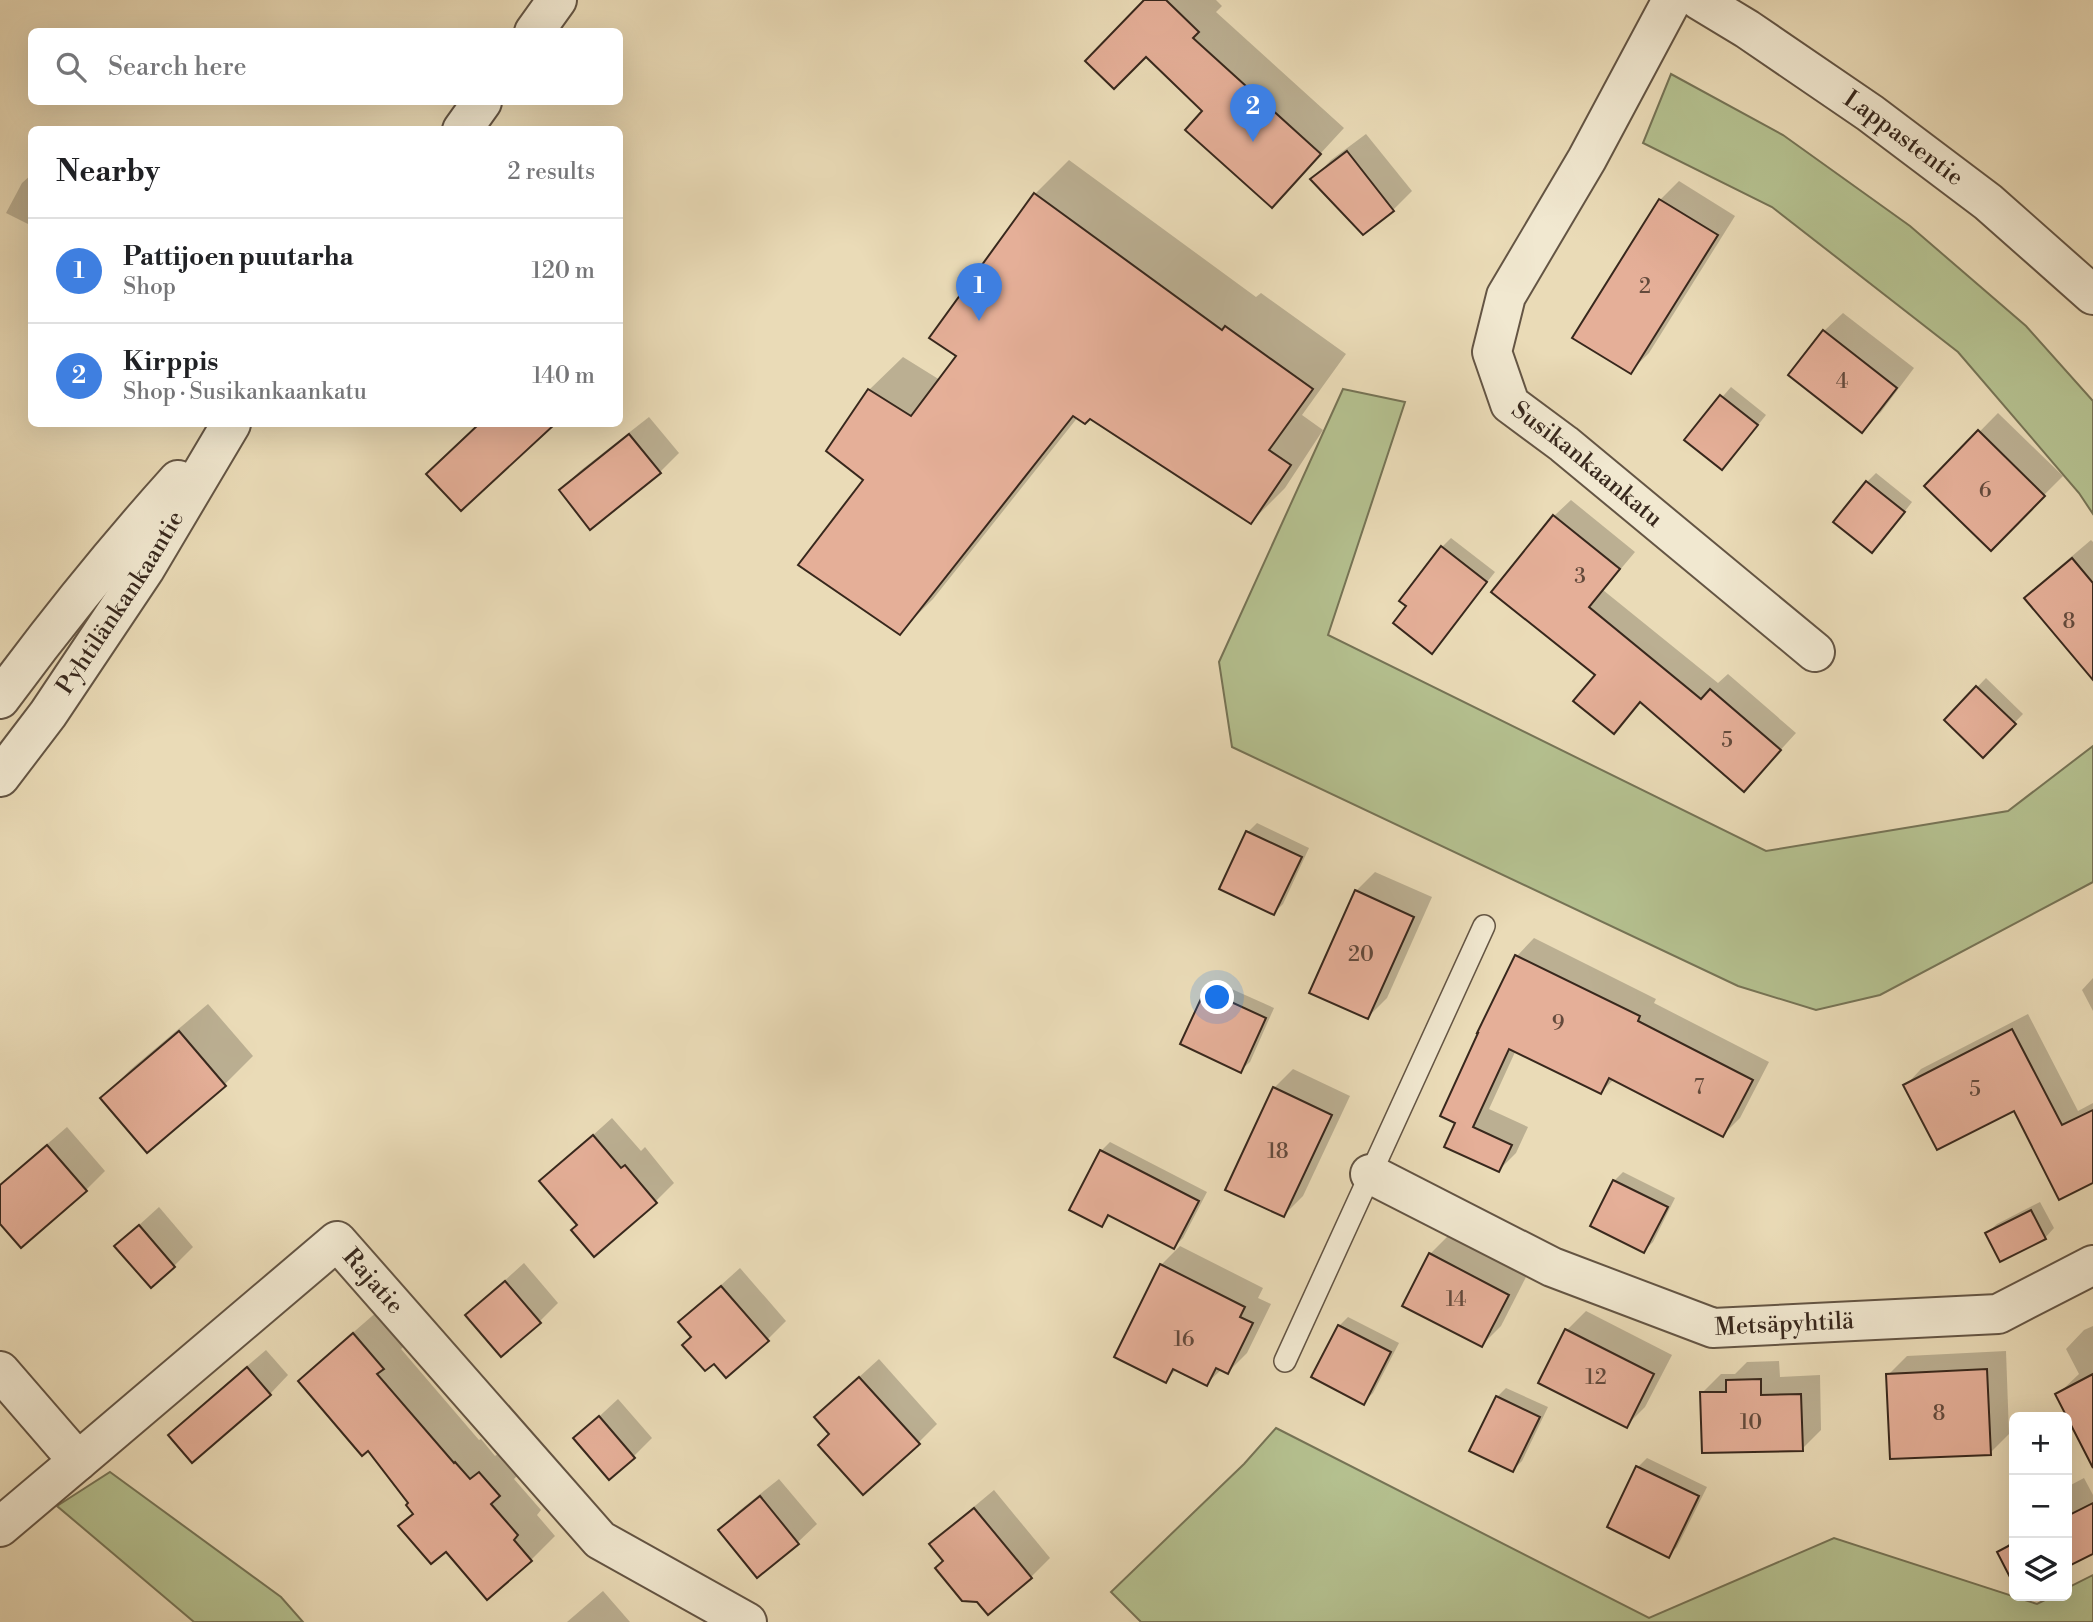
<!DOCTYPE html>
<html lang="en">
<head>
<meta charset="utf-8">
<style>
  :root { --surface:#fff; --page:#f2f2f2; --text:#202124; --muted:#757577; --line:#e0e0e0; --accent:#1a73e8 }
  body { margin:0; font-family:"Libre Bodoni",serif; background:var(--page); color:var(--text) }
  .controls { position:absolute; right:21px; bottom:21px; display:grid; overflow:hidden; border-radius:10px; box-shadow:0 7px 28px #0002 }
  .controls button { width:63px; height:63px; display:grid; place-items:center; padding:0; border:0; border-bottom:2px solid var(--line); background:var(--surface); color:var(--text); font:35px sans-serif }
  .you { position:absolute; left:1218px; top:998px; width:24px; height:24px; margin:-18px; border:5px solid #fff; border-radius:50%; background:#1a73e8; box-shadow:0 0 0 10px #1a73e833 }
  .badge { display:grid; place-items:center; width:46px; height:46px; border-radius:50%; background:var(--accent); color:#fff; font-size:23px; font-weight:700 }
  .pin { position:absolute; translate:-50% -58px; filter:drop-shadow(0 2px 4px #0008) }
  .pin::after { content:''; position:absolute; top:37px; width:24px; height:21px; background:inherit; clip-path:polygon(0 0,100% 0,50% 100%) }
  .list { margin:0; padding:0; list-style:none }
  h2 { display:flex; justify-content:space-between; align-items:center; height:91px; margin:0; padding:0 28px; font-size:30px }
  h2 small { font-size:23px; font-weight:400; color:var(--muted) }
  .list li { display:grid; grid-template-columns:46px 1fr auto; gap:21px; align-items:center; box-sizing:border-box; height:105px; padding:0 28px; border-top:2px solid var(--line) }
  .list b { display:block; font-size:26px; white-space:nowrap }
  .list p { margin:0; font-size:23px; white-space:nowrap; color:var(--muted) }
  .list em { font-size:23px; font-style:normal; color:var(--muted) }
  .icon { flex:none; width:38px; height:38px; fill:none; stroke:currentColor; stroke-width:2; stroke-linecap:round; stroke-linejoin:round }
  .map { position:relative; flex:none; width:2093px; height:1622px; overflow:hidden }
  .search { position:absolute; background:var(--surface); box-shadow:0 7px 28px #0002; left:28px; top:28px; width:595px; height:77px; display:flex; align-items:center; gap:18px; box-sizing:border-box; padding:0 24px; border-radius:10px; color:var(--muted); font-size:26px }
  .panel { position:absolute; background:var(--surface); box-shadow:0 7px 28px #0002; left:28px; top:126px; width:595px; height:301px; border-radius:10px }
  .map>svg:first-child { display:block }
  .green { fill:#b5c190; stroke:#767456; stroke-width:2 }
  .shadow { fill:#0003 }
  .building { fill:#e5af98; stroke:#38281d; stroke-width:2 }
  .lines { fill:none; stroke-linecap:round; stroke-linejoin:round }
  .service-casing { stroke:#645544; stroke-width:24 }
  .minor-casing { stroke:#645544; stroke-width:42 }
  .tertiary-casing { stroke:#645544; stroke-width:42 }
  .service { stroke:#f1e8d0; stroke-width:21 }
  .minor { stroke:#f1e8d0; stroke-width:38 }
  .tertiary { stroke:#f1e8d0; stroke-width:38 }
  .labels { text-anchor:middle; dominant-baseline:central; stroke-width:7; stroke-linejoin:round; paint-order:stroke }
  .number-label { font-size:21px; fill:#634a3c }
  .street-label { font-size:24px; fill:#38281d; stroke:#f1e8d0 }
</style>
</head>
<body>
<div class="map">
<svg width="2093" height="1622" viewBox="0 0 2093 1622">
  <rect width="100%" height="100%" fill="#eadbb7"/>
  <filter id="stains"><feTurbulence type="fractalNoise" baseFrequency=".00286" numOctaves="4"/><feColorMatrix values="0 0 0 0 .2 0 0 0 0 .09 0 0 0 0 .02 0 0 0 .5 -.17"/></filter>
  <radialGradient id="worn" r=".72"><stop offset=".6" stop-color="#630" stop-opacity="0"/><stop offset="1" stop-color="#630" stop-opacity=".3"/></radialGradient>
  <g class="green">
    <path d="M 1671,74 L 1783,135 L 1910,226 L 2026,326 L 2093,401 L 2093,514 L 2079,493 L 1958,352 L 1772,207 L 1643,143 Z"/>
    <path d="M 1343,389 L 1405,402 L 1328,635 L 1766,851 L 2008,811 L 2093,746 L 2093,882 L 1880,995 L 1816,1010 L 1738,986 L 1232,747 L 1219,662 Z"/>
    <path d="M 1276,1428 L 1649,1618 L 1834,1538 L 2037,1604 L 2053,1596 L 2067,1596 L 2067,1588 L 2093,1575 L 2093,1622 L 1141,1622 L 1111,1592 L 1244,1464 Z"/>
    <path d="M 110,1472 L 281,1597 L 303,1622 L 194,1622 L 57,1506 Z"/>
  </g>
  <g class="shadow">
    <path d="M 1146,0 L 1216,0 L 1222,6 L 1216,12 L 1344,128 L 1272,206 Z"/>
    <path d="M 1366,134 L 1412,191 L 1393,210 L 1313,179 L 1331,160 Z"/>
    <path d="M 1069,160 L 1256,297 L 1261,293 L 1346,354 L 1302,415 L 1323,430 L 1285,488 L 1251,522 L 1090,417 L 1078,417 L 933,599 L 899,633 L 865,479 L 869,390 L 903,357 L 940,380 L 958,356 L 1035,194 Z"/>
    <path d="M 32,174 L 32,226 L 6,213 L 22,183 Z"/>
    <path d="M 1679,181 L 1735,216 L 1649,353 L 1630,372 L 1660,200 Z"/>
    <path d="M 1843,313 L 1914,368 L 1881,412 L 1862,430 L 1824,331 Z"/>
    <path d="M 1731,387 L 1766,415 L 1731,459 L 1686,439 Z"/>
    <path d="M 1998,413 L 2063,476 L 1991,548 L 1926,486 Z"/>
    <path d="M 649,417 L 679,453 L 660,472 L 561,490 L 580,471 Z"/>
    <path d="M 481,424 L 551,424 L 541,434 L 447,455 Z"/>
    <path d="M 1876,473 L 1912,502 L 1881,542 L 1867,482 Z"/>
    <path d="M 1571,500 L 1635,552 L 1603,590 L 1718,683 L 1728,674 L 1796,733 L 1744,790 L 1642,701 L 1613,732 L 1598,675 L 1493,592 L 1554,516 Z"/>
    <path d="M 1451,538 L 1495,572 L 1432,652 L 1408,606 L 1442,547 Z"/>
    <path d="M 2091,540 L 2093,542 L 2093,644 L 2032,593 L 2051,574 Z"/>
    <path d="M 1986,678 L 2023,714 L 1983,755 L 1946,720 Z"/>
    <path d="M 1257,823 L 1309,848 L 1283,904 L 1274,913 L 1248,832 Z"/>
    <path d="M 1375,872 L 1432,897 L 1387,998 L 1368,1017 L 1356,891 Z"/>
    <path d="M 1534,938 L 1656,999 L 1654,1003 L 1769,1062 L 1740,1118 L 1723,1135 L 1614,1079 L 1601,1092 L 1516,1050 L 1489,1109 L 1528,1127 L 1516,1153 L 1499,1170 L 1457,1122 L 1479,1032 L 1517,956 Z"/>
    <path d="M 2093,978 L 2093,1011 L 2082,990 Z"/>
    <path d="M 1216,982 L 1274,1008 L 1250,1062 L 1240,1071 L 1207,991 Z"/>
    <path d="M 208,1004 L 253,1056 L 225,1084 L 147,1151 L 102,1099 L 130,1070 Z"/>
    <path d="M 2028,1014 L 2078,1111 L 2093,1103 L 2093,1181 L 2015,1108 L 1906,1085 L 1921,1069 Z"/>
    <path d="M 1293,1069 L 1350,1096 L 1303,1196 L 1284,1215 L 1274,1088 Z"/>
    <path d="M 612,1118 L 641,1151 L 645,1147 L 674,1183 L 656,1201 L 594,1254 L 579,1225 L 542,1181 Z"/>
    <path d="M 67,1127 L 105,1171 L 86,1190 L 0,1221 L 0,1185 Z"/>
    <path d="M 1110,1142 L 1207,1192 L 1183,1238 L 1174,1247 L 1111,1215 L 1102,1225 L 1101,1151 Z"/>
    <path d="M 1623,1172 L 1675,1198 L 1653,1242 L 1644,1251 L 1614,1181 Z"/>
    <path d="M 2040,1202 L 2054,1228 L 2045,1238 L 1987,1233 L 1997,1224 Z"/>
    <path d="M 159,1207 L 193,1247 L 174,1266 L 116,1246 Z"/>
    <path d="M 1449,1235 L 1527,1275 L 1501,1326 L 1482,1345 L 1430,1254 Z"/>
    <path d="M 1180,1246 L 1263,1288 L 1258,1298 L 1271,1304 L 1247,1353 L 1228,1372 L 1222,1369 L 1207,1383 L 1177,1369 L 1165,1381 L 1161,1265 Z"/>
    <path d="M 524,1263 L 558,1303 L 539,1322 L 467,1315 Z"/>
    <path d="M 740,1268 L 786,1321 L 767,1340 L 693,1337 L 680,1322 Z"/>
    <path d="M 379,1310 L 407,1343 L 401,1349 L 479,1440 L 481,1439 L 495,1456 L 504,1449 L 522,1471 L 514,1479 L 541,1510 L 537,1515 L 555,1536 L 531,1560 L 488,1597 L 446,1549 L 401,1526 L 414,1512 L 411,1503 L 368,1449 L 300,1381 L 325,1357 Z"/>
    <path d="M 1586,1311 L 1672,1355 L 1645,1407 L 1627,1425 L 1567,1330 Z"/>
    <path d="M 1348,1317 L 1399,1343 L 1373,1393 L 1364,1402 L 1339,1326 Z"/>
    <path d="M 2093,1326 L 2093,1438 L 2057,1395 L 2079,1374 L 2066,1349 L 2084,1330 Z"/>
    <path d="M 266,1350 L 288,1375 L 270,1394 L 170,1435 L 189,1416 Z"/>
    <path d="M 2006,1351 L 2009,1434 L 1990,1453 L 1888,1375 L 1907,1356 Z"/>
    <path d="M 879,1359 L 937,1424 L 918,1443 L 835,1399 Z"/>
    <path d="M 1779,1361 L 1780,1377 L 1820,1375 L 1821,1430 L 1802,1449 L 1702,1393 L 1721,1374 L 1735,1374 L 1747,1362 Z"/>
    <path d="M 1506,1388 L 1548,1407 L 1522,1461 L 1513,1470 L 1497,1397 Z"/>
    <path d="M 618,1399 L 652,1438 L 633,1457 L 575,1439 Z"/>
    <path d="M 1647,1458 L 1707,1487 L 1677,1547 L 1668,1556 L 1638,1467 Z"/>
    <path d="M 2084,1478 L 2093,1495 L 2093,1552 L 2067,1565 L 2067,1487 Z"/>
    <path d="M 779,1479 L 817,1524 L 798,1542 L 757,1576 L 720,1530 L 739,1511 Z"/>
    <path d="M 994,1490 L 1050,1558 L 1031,1577 L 988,1612 L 932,1544 L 951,1526 Z"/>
    <path d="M 2014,1540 L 2014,1581 L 1999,1552 Z"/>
    <path d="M 603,1591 L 630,1622 L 567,1622 Z"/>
  </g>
  <g class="building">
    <path d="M 1144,0 L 1166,0 L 1199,32 L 1193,38 L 1321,154 L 1272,208 L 1185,130 L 1202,111 L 1146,57 L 1114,89 L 1085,61 Z"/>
    <path d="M 1347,151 L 1394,211 L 1363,235 L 1310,179 Z"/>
    <path d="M 1034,193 L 1222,330 L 1225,326 L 1313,389 L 1269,450 L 1291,465 L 1251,524 L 1090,419 L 1085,424 L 1073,416 L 900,635 L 798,565 L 863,480 L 826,451 L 868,389 L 911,416 L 956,356 L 929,338 Z"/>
    <path d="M 1659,199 L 1718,235 L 1631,374 L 1572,338 Z"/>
    <path d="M 1823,330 L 1897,388 L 1862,433 L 1788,375 Z"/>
    <path d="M 1720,395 L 1758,425 L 1722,470 L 1684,440 Z"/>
    <path d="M 479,424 L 555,424 L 461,511 L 426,474 Z"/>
    <path d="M 1978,430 L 2045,496 L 1991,551 L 1924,486 Z"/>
    <path d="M 629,434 L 661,473 L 590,530 L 559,490 Z"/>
    <path d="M 1866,481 L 1905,512 L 1872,553 L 1833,522 Z"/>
    <path d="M 1553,515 L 1620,569 L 1589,607 L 1701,699 L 1710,689 L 1781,750 L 1744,792 L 1640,702 L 1614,734 L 1573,701 L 1595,675 L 1491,592 Z"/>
    <path d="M 1441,546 L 1487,582 L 1432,654 L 1393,623 L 1406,606 L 1399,601 Z"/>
    <path d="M 2072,558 L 2093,583 L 2093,680 L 2024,598 Z"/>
    <path d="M 1976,686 L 2016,724 L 1983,758 L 1944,720 Z"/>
    <path d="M 1246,831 L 1302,857 L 1274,915 L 1219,889 Z"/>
    <path d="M 1355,890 L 1414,917 L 1368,1019 L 1309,993 Z"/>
    <path d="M 1515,955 L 1640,1016 L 1638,1021 L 1753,1080 L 1723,1137 L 1609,1078 L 1601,1094 L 1509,1049 L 1473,1127 L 1512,1145 L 1499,1172 L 1444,1147 L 1455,1123 L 1440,1116 L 1478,1033 L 1477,1033 Z"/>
    <path d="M 1205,990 L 1266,1018 L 1241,1073 L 1180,1044 Z"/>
    <path d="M 2012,1029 L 2062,1125 L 2093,1110 L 2093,1183 L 2059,1200 L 2014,1111 L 1937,1150 L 1903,1085 Z"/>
    <path d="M 179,1031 L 226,1086 L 147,1153 L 100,1098 Z"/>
    <path d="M 1273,1087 L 1332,1115 L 1284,1217 L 1225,1190 Z"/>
    <path d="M 593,1135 L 621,1168 L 625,1165 L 657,1203 L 594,1257 L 571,1230 L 577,1225 L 539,1181 Z"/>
    <path d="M 47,1145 L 87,1191 L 21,1248 L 0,1224 L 0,1185 Z"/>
    <path d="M 1100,1150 L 1199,1201 L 1174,1249 L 1108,1215 L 1102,1227 L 1069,1210 Z"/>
    <path d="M 1613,1180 L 1668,1207 L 1644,1253 L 1590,1226 Z"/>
    <path d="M 2031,1210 L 2046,1239 L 2000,1262 L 1985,1233 Z"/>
    <path d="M 139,1225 L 175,1267 L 151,1288 L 114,1246 Z"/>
    <path d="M 1429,1253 L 1509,1295 L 1482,1347 L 1402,1306 Z"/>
    <path d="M 1160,1264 L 1245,1307 L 1240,1317 L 1253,1323 L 1228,1374 L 1216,1368 L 1207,1386 L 1173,1369 L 1166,1383 L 1114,1357 Z"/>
    <path d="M 505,1281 L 541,1323 L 501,1357 L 465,1315 Z"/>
    <path d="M 721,1286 L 769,1341 L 726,1378 L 714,1364 L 705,1371 L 682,1345 L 691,1337 L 678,1322 Z"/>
    <path d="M 1338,1325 L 1391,1352 L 1364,1405 L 1311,1377 Z"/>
    <path d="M 1565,1329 L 1654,1374 L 1627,1428 L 1538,1383 Z"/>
    <path d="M 353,1333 L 384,1369 L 377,1374 L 454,1463 L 455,1462 L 470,1479 L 479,1472 L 500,1496 L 491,1504 L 518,1535 L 514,1540 L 532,1561 L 487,1600 L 446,1552 L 431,1564 L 398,1526 L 413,1514 L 406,1505 L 408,1503 L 368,1451 L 362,1456 L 298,1381 Z"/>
    <path d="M 247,1367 L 271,1395 L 192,1463 L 168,1435 Z"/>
    <path d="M 1987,1369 L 1991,1455 L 1890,1459 L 1886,1374 Z"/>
    <path d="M 2093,1374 L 2093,1468 L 2055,1394 Z"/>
    <path d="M 859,1377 L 920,1444 L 863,1495 L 818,1445 L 829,1434 L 814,1417 Z"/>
    <path d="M 1761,1379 L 1761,1395 L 1801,1394 L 1803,1451 L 1702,1453 L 1700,1392 L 1726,1392 L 1726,1380 Z"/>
    <path d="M 1496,1396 L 1540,1417 L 1513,1472 L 1469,1451 Z"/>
    <path d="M 599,1416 L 635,1458 L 609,1480 L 573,1438 Z"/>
    <path d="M 1636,1466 L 1699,1496 L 1669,1558 L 1607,1527 Z"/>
    <path d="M 760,1496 L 799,1544 L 757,1578 L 718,1530 Z"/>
    <path d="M 2093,1503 L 2093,1554 L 2067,1567 L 2067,1516 Z"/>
    <path d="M 974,1508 L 1032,1578 L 988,1615 L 977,1602 L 962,1601 L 935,1568 L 943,1561 L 929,1544 Z"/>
    <path d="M 2014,1543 L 2014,1585 L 1997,1552 Z"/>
  </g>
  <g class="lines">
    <defs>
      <path id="service" d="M 1285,1361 L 1484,926"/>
      <g id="minor">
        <path id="s1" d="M 1672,0 L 1587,159 L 1506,296 L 1492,352 L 1510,404 L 1564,444 L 1815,652"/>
        <path id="s2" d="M 1699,0 L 1747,29 L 1870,113 L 1988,202 L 2093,295"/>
        <path id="s3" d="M 1370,1174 L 1552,1267 L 1713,1328 L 1998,1314 L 2093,1265"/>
        <path id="s4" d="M 0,1371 L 78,1461 L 337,1241 L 600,1540 L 747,1622"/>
        <path d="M 0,1527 L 78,1461"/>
      </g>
      <g id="tertiary">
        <path d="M 534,32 L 557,0"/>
        <path d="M 462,130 L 482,102"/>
        <path d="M 0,699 C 56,623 115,550 178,480"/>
        <path id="s5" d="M 0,777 L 48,714 L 145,569 L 231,424"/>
      </g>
    </defs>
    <use href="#service" class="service-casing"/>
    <use href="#minor" class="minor-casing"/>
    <use href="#tertiary" class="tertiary-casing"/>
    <use href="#service" class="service"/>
    <use href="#minor" class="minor"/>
    <use href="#tertiary" class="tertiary"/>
  </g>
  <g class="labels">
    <g class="number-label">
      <text x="1645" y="287">2</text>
      <text x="1842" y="382">4</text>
      <text x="1985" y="491">6</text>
      <text x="1580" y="577">3</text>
      <text x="2069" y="622">8</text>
      <text x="1727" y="741">5</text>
      <text x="1361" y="955">20</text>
      <text x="1558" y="1024">9</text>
      <text x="1699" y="1088">7</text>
      <text x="1975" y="1090">5</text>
      <text x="1278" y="1152">18</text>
      <text x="1456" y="1300">14</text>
      <text x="1184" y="1340">16</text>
      <text x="1596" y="1378">12</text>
      <text x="1939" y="1414">8</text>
      <text x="1751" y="1423">10</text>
    </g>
    <g class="street-label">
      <text stroke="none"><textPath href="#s2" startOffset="247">Lappastentie</textPath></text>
      <text stroke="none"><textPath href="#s1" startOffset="550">Susikankaankatu</textPath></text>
      <text stroke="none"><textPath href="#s5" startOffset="212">Pyhtilänkankaantie</textPath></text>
      <text stroke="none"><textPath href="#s4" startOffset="513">Rajatie</textPath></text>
      <text stroke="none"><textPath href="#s3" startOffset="448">Metsäpyhtilä</textPath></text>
    </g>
  </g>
  <rect width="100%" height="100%" filter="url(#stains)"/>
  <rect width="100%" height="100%" fill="url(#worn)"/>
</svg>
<div class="controls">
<button>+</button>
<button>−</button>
<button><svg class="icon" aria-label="layers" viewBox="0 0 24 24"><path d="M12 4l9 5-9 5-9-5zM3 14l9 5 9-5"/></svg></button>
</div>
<div class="you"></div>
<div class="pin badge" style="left:979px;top:321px;background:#3f7fe0">1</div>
<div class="pin badge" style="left:1253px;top:142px;background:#3f7fe0">2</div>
<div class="search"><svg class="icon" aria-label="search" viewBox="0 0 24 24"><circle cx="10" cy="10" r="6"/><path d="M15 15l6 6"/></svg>Search here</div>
<section class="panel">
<h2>Nearby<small>2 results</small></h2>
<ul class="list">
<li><span class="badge" style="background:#3f7fe0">1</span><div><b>Pattijoen puutarha</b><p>Shop</p></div><em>120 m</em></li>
<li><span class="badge" style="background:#3f7fe0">2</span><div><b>Kirppis</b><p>Shop · Susikankaankatu</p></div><em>140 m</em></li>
</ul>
</section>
</div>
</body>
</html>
